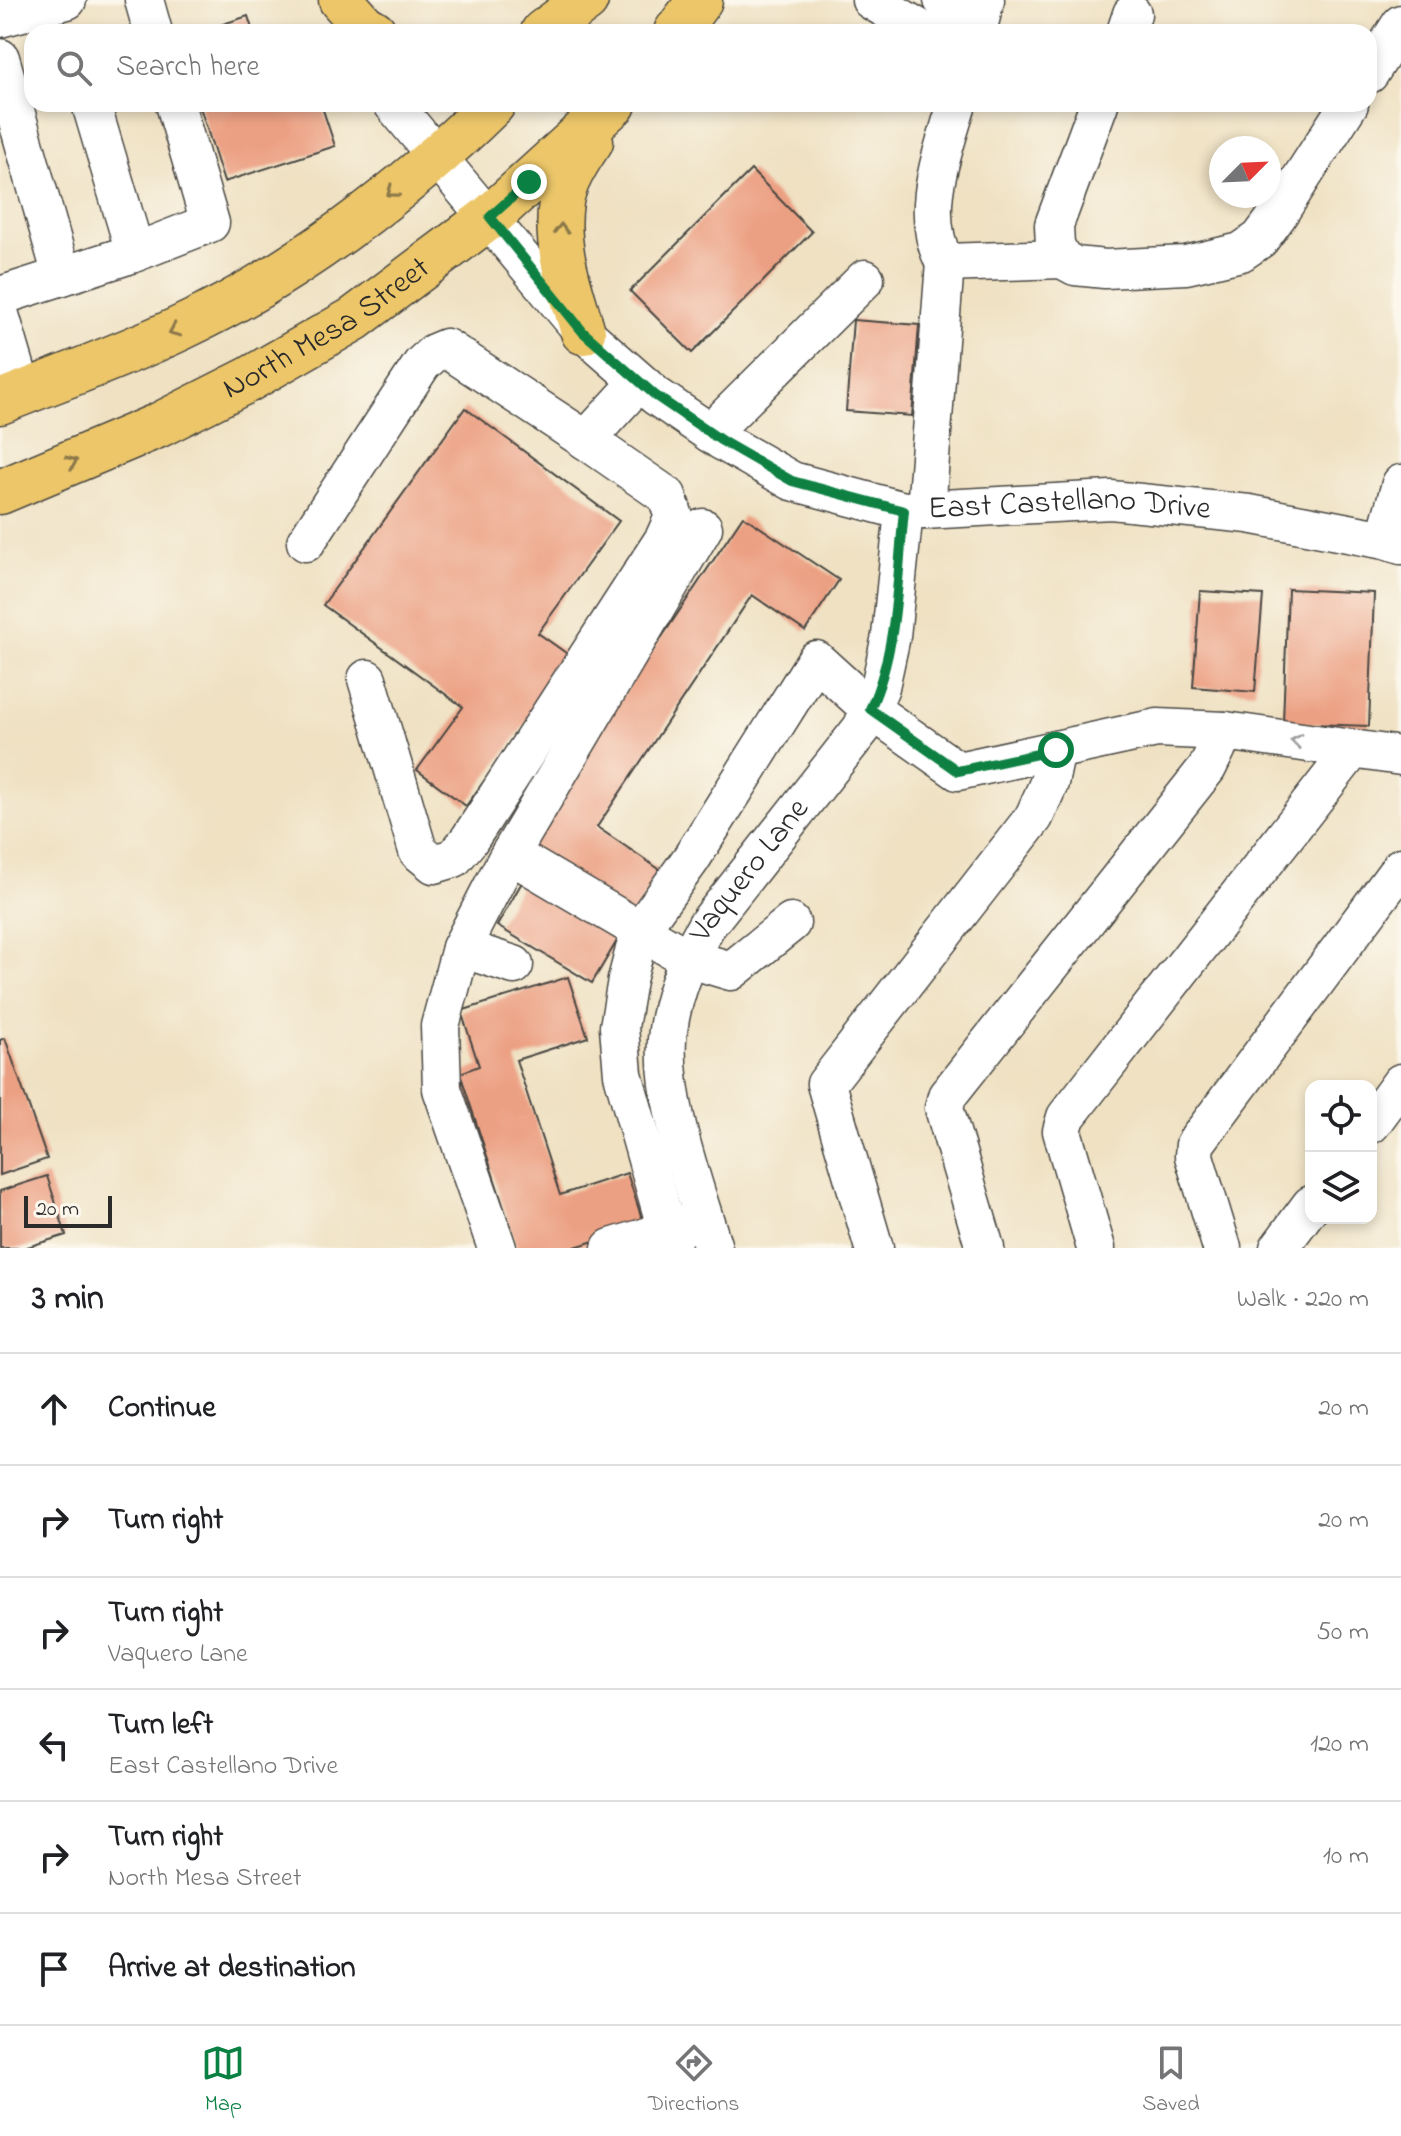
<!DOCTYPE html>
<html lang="en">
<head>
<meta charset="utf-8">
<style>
  :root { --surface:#fff; --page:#f6f6f6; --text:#202124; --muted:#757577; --line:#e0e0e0; --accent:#0b8043 }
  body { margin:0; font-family:"Indie Flower",sans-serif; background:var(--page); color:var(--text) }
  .controls { position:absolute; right:24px; bottom:24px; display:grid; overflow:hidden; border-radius:16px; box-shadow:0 4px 12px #0003 }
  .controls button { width:72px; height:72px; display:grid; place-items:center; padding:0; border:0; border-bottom:2px solid var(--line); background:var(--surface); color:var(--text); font:40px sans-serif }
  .compass { position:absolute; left:1209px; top:136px; width:72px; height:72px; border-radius:50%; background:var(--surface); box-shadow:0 4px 12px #0003; rotate:66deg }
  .scale { position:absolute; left:24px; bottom:20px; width:88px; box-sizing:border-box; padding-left:8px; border:4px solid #2b2b2b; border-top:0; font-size:22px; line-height:28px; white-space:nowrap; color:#2b2b2b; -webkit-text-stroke:6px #fbf7ec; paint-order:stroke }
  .stop { position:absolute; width:24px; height:24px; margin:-18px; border:6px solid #0b8043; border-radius:50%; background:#fff }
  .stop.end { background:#0b8043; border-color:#fff; box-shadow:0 2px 8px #0008 }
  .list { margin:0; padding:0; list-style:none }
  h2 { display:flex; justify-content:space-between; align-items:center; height:104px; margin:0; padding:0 32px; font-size:34px }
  h2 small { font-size:26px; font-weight:400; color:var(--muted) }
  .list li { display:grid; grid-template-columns:52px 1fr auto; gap:24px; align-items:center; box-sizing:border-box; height:112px; padding:0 32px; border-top:2px solid var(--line) }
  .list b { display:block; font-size:30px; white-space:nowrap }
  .list p { margin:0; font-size:26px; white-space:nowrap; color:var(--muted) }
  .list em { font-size:26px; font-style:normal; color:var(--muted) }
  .icon { flex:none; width:44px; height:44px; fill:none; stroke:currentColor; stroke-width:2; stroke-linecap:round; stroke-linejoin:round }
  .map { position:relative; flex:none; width:1401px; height:1248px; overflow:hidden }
  .search { position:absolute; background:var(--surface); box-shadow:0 4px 12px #0003; left:24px; right:24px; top:24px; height:88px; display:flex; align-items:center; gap:20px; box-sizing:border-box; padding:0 28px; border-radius:24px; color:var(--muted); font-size:30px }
  .sheet { height:776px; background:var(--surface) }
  nav { display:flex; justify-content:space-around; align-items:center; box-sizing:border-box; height:112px; border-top:2px solid var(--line); background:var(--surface); font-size:22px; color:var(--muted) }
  nav a { display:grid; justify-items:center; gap:4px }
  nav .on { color:var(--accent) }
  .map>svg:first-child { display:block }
  .building { fill:#eca083 }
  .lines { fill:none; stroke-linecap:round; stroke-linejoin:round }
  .minor-casing { stroke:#484642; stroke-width:41 }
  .major-casing { stroke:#484642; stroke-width:47 }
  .minor { stroke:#fff; stroke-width:38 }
  .major { stroke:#ecc669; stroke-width:44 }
  .oneway { stroke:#8c784a }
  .oneway2 { stroke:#a0a0a0 }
  .route { stroke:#0b8043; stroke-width:10 }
  .labels { text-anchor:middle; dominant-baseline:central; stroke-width:6; stroke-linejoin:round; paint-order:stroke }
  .street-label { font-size:32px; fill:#2b2b2b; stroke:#fbf7ec }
</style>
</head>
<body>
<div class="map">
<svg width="1401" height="1248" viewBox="0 0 1401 1248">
  <rect width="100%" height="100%" fill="#fbf7ec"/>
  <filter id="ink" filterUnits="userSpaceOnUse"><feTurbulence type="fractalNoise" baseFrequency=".0125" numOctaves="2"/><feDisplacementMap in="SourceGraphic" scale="16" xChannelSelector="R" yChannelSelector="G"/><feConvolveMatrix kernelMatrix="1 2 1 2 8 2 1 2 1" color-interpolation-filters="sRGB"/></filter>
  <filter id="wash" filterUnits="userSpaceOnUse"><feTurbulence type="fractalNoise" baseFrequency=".006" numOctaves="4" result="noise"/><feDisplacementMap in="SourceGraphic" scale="32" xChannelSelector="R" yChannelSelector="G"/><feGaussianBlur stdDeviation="1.8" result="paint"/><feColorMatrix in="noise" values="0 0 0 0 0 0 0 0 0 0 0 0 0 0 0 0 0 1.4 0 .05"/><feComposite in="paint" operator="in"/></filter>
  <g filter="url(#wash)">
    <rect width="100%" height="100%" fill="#efe1c2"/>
    <g id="blocks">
      <g class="building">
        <path d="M 248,16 L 253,32 L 201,32 L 201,31 Z"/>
        <path d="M 199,104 L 321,104 L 335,146 L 224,182 Z"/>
        <path d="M 751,170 L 812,232 L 692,353 L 630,291 Z"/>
        <path d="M 853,320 L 919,325 L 912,416 L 846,411 Z"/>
        <path d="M 465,408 L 619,521 L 538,633 L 573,658 L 466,806 L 417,770 L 463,707 L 323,605 Z"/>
        <path d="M 743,516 L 839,580 L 805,631 L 752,595 L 597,827 L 662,871 L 629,920 L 521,847 Z"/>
        <path d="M 1288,589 L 1374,593 L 1369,726 L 1283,723 Z"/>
        <path d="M 1200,591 L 1263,595 L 1255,692 L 1193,687 Z"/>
        <path d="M 525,877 L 621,934 L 592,983 L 497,926 Z"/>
        <path d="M 568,977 L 588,1037 L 516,1060 L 560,1195 L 627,1173 L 644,1225 L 572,1248 L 517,1248 L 460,1073 L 479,1066 L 461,1011 Z"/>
        <path d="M 5,1038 L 47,1159 L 0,1175 L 0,1040 Z"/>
        <path d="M 47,1176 L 66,1235 L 24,1248 L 0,1248 L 0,1191 Z"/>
      </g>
    </g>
  </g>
  <g filter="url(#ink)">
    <use href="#blocks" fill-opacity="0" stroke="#484642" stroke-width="2"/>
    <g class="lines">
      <defs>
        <g id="minor">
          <path d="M 144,0 L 153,32"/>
          <path d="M 871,0 L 925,32"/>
          <path d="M 943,0 L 950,5 L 957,27 L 946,32"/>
          <path d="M 0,18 L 67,0"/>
          <path d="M 977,32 L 985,0"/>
          <path d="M 1126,32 L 1132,14"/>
          <path d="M 0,58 L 62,276"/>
          <path d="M 1369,74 L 1401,24"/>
          <path d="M 91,104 L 135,252"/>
          <path id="s1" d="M 393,104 L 583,332 L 656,396 L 722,441 L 792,481 L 904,511 L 1111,500 L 1249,514 L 1385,540 L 1401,545"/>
          <path d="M 957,104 C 942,155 918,213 945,263 L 1062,259"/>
          <path d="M 1099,104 L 1054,225 L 1055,245 L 1062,259 L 1075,266 L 1105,269 L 1186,265 L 1241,252 L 1260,239 L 1277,216 L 1349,104"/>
          <path d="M 0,296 L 131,254 L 210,223 L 175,104"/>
          <path d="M 0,315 L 23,393"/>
          <path d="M 710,433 L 865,279"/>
          <path d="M 926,510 L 945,263"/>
          <path d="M 1385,540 L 1401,484"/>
          <path d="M 306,542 L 422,364 L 434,353 L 446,348 L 586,440 L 639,382"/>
          <path d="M 367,679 L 418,851 L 434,864 L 454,858 L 469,840 L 664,539 L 674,517 L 667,496 L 586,440"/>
          <path d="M 510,854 L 687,958 L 731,971 L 791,923"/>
          <path d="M 461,948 L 514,965"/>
          <path d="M 1371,1124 L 1401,1083"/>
          <path d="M 497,1248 L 442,1089 L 440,1026 L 461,948 L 506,861 L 703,528"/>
          <path d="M 611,1248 L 689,1224"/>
          <path d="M 672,1248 L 623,1074 L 619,1027 L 627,980 L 640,930 L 691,859 L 816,660 L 870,709 L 958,771 L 1157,728 L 1225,731 L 1401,756"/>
          <path id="s2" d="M 713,1248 C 695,1187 659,1093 668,1030 C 673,994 688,958 706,926 L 862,728 L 880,687 L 891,636 L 904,511"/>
          <path d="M 874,1248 L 826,1084 L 1034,817 L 1049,783 L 1056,750"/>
          <path d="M 985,1248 L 944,1108 L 947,1096 L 1207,768 L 1225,731"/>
          <path d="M 1096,1248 L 1062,1131 L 1066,1117 L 1353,749"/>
          <path d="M 1222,1248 L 1194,1156 L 1195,1144 L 1401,867"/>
          <path d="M 1279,1248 L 1311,1205"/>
        </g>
        <g id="major">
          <path d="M 341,0 L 364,26 L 374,32"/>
          <path d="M 543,32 L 586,0"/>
          <path d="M 676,32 L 700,0"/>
          <path d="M 583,332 C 571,290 554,247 561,202 C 564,181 579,158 591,141"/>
          <path d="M 0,402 C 60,378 122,356 181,328 C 291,277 407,189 493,104"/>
          <path id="s3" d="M 0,492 L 157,426 L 248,380 L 354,319 L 490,217 L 614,104"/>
        </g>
      </defs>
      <use href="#minor" class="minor-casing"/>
      <use href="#major" class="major-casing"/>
      <use href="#minor" class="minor"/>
      <use href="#major" class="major"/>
    </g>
    <defs><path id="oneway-chevron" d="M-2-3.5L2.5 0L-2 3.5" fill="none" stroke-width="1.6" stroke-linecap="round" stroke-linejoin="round" transform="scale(2)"/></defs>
    <g class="oneway">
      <use href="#oneway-chevron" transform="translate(392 192) rotate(143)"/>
      <use href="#oneway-chevron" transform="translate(561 229) rotate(-89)"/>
      <use href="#oneway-chevron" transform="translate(174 331) rotate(156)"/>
      <use href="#oneway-chevron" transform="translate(72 462) rotate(-23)"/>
    </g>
    <use class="oneway2" href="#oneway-chevron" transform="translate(1296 741) rotate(-172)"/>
  </g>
  <g class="lines" filter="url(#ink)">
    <path class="route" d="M 529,182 L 490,217 L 583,332 L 656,396 L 722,441 L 792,481 L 904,511 C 897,577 898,649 870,709 L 958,771 L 1056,750"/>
  </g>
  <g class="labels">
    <g class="street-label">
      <text stroke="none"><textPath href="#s3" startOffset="366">North Mesa Street</textPath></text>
      <text stroke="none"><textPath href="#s1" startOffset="836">East Castellano Drive</textPath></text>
      <text stroke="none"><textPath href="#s2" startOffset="406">Vaquero Lane</textPath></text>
    </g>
  </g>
</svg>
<div class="controls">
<button><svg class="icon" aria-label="locate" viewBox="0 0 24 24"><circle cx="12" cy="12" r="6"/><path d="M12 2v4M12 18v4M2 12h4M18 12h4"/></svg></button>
<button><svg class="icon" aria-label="layers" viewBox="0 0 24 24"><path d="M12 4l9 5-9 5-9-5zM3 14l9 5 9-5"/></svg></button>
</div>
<svg class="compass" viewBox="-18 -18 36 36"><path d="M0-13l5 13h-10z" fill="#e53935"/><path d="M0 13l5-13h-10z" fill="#757577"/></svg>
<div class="scale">20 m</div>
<div class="stop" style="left:1056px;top:750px"></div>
<div class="stop end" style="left:529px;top:182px"></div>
<div class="search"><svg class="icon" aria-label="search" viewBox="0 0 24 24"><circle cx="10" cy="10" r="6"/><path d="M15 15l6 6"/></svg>Search here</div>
</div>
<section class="sheet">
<h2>3 min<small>Walk · 220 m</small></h2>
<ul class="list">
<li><svg class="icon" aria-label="ahead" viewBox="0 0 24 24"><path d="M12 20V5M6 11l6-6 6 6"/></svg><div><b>Continue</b></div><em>20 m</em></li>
<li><svg class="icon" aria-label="right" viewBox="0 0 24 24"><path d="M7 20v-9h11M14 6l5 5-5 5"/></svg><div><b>Turn right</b></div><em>20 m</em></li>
<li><svg class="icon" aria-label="right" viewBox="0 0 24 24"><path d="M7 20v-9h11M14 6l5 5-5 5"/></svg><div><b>Turn right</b><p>Vaquero Lane</p></div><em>50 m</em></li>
<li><svg class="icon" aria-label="left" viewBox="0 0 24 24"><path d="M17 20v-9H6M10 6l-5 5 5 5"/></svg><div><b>Turn left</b><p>East Castellano Drive</p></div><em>120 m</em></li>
<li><svg class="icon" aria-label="right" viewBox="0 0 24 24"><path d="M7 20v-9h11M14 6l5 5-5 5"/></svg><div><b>Turn right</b><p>North Mesa Street</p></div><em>10 m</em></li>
<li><svg class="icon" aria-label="arrive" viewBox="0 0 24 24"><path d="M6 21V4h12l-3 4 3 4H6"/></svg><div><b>Arrive at destination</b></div></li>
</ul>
</section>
<nav>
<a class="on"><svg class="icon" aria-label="map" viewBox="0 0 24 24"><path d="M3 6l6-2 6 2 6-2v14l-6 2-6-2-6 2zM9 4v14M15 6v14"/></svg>Map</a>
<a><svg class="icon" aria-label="directions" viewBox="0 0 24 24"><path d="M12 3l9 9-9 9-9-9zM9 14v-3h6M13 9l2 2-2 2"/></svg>Directions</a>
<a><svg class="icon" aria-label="saved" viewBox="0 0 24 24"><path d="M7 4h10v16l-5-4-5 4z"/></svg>Saved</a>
</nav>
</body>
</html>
